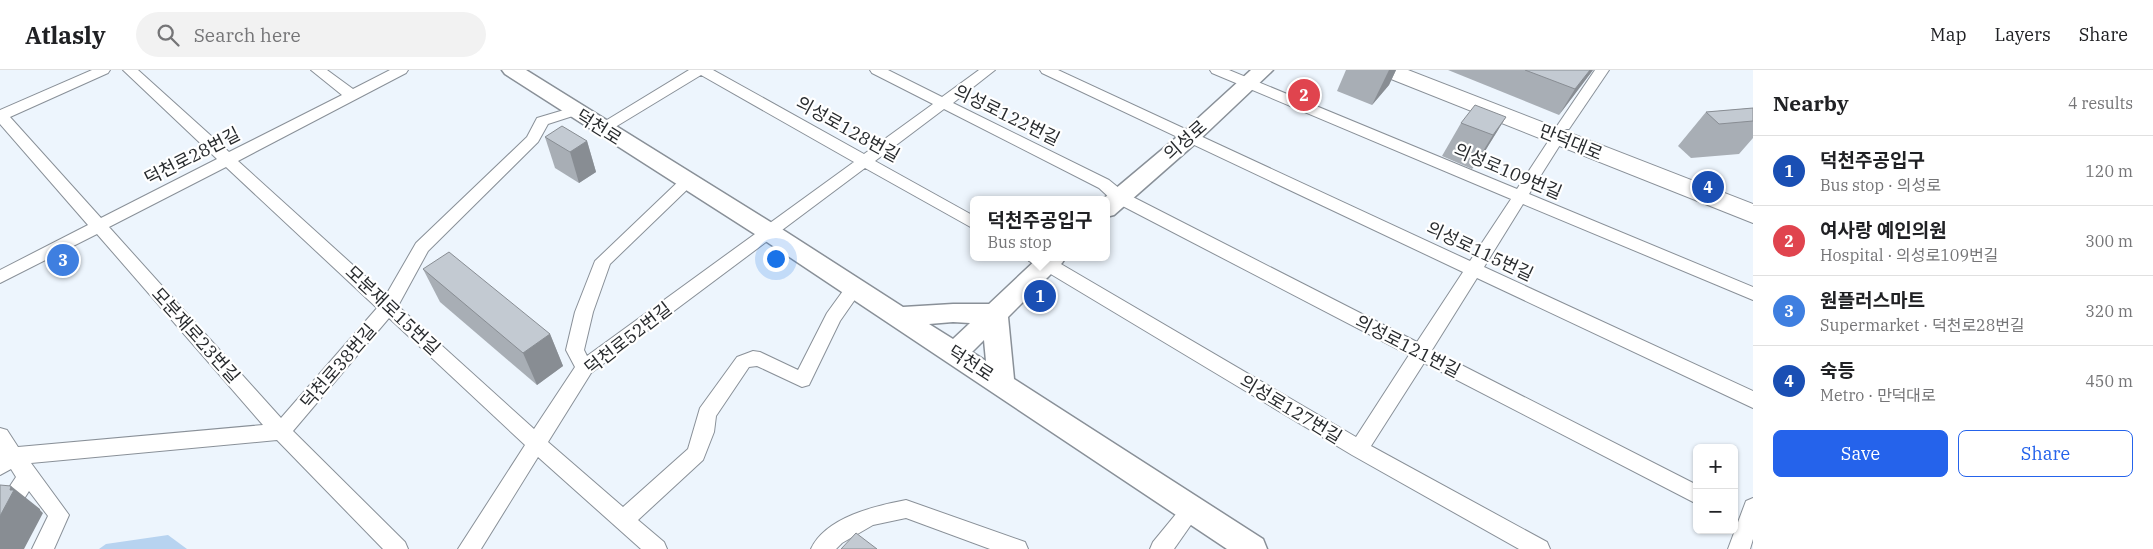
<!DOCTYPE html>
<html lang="en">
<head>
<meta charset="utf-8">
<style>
  :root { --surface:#fff; --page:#f2f2f2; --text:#202124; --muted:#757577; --line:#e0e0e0; --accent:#2563eb }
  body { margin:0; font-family:"IBM Plex Serif","Noto Sans KR",serif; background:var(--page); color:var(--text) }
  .controls { position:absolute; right:15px; bottom:15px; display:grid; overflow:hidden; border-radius:8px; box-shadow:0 1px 4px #0004 }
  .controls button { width:45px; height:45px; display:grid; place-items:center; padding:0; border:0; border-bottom:1px solid var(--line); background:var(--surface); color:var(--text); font:25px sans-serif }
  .you { position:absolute; left:775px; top:188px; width:18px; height:18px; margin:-12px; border:4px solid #fff; border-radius:50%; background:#1a73e8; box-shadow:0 0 0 8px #1a73e833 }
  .badge { display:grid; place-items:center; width:32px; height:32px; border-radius:50%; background:var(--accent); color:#fff; font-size:16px; font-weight:700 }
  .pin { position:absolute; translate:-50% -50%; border:2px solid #fff; box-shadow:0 1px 5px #0006 }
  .popup { position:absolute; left:970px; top:126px; width:140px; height:65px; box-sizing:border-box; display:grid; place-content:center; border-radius:8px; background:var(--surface); filter:drop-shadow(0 1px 4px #0005); font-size:16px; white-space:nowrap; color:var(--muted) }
  .popup b { font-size:19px; color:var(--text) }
  .popup::after { content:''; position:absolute; left:50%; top:100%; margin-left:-10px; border:10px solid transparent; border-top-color:var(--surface) }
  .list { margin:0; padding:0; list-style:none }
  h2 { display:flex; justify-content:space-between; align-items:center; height:65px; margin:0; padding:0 20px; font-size:21px }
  h2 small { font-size:16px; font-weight:400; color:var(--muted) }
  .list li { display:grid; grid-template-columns:32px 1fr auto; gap:15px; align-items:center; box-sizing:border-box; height:70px; padding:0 20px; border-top:1px solid var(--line) }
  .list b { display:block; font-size:19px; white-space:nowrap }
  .list p { margin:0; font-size:16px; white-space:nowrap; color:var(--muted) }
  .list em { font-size:16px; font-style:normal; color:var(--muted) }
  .actions { display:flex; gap:10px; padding:15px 20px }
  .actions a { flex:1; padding:11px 0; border:1px solid var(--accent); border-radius:8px; text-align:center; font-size:18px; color:var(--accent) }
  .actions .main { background:var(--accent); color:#fff }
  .icon { flex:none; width:28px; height:28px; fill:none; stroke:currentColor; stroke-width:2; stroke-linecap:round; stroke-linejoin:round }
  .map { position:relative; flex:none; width:1753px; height:479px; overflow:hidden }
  header { display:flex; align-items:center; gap:30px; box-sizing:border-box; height:70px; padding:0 25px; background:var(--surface); border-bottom:1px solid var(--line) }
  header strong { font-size:24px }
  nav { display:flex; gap:28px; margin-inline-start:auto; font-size:18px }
  .search { width:350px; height:45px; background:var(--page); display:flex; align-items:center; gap:12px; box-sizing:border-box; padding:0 18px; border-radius:28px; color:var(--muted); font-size:19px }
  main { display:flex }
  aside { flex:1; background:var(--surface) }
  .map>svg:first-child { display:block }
  .green { fill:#b7d3f0 }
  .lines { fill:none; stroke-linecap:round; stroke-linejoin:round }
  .minor-casing { stroke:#899098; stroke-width:2 }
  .secondary-casing { stroke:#899098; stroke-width:3 }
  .primary-casing { stroke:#899098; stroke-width:2 }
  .minor { fill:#fff; fill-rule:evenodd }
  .secondary { fill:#fff; fill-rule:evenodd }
  .primary { fill:#fff; fill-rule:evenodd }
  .wall { fill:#a8aeb5 }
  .shaded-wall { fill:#888d93 }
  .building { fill:#c3cad2; stroke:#888d93 }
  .labels { text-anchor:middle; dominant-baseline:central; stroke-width:4.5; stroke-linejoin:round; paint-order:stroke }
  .street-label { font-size:18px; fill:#282b2e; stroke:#fff }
</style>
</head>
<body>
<header>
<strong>Atlasly</strong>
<div class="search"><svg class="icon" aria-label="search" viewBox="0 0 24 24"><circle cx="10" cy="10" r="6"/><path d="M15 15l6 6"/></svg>Search here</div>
<nav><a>Map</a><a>Layers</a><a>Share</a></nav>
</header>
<main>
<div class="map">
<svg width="1753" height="479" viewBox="0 0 1753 479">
  <rect width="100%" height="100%" fill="#edf5fd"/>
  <path class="green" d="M 168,465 L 187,479 L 99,479 L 106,474 Z"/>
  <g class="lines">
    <defs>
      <g id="minor">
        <path d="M 92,0 L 110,0 L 108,3 L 10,47 L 101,148 L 217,89 L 123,0 L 138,0 L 229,82 L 342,25 L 311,0 L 327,0 L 353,19 L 390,0 L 408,0 L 406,3 L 238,91 L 386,225 L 416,173 L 527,67 L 537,48 L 574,37 L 579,38 L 581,41 L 579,44 L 548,54 L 538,72 L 428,181 L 398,236 L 534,359 L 575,297 L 566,280 L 575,242 L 595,191 L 682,108 L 687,107 L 692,108 L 695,112 L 610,194 L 593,242 L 584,280 L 587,286 L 854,92 L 701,5 L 607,62 L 597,62 L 595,59 L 597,56 L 689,0 L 713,0 L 864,84 L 933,34 L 872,3 L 870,0 L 888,0 L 942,27 L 979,0 L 995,0 L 953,33 L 1109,110 L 1125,123 L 1417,272 L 1463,202 L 1042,3 L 1040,0 L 1058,0 L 1470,191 L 1511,129 L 1212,3 L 1210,0 L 1229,0 L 1517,119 L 1553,64 L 1563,64 L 1565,67 L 1529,124 L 1753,217 L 1753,230 L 1523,134 L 1484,197 L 1753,321 L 1753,338 L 1477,208 L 1432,280 L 1697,415 L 1697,434 L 1424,293 L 1371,376 L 1547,472 L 1550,479 L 1519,479 L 1352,385 L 1029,191 L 1027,187 L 1049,187 L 1356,367 L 1409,285 L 1113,131 L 1099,118 L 944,39 L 875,91 L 974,146 L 974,159 L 865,98 L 591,303 L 548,372 L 623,437 L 688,379 L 700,338 L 737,287 L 753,281 L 760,282 L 798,300 L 827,243 L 848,214 L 854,212 L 860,214 L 863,218 L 840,251 L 809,315 L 802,317 L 757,296 L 749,297 L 716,346 L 714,362 L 703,390 L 638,450 L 664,472 L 667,479 L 641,479 L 538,387 L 481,479 L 458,479 L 525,375 L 389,248 L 293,361 L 405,472 L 408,479 L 383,479 L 277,370 L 31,393 L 69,445 L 54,479 L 32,479 L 48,446 L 29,421 L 7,456 L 0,458 L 0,431 L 16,407 L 11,399 L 0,405 L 0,358 L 7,360 L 18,377 L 263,355 L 97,164 L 0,213 L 0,200 L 88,155 L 0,54 L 0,40 ZM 226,97 L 377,238 L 281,348 L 109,157 Z"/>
        <path d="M 1595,0 L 1609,0 L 1569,59 L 1559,59 L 1557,56 Z"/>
        <path d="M 1753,428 L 1753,469 L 1750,479 L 1728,479 L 1746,431 Z"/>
        <path d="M 906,430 L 1025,472 L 1028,479 L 990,479 L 906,448 L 873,455 L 842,473 L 836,479 L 811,479 C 826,447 875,436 906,430 Z"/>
        <path d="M 1192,430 L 1199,433 L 1202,439 L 1174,479 L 1150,479 L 1153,472 L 1185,433 Z"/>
      </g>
      <g id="secondary">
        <path d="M 502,0 L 526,0 L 777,156 L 903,237 L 953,234 L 989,234 L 1039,187 L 1066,187 L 1062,193 L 1008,247 L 1014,309 L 1263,469 L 1267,479 L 1227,479 L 761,168 L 505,4 ZM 953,252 L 970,253 L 953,269 L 929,254 ZM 984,270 L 986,291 L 972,282 Z"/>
        <path d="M 1251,0 L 1273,0 L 1197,72 L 1114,145 L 1106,147 L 1106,130 L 1102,130 L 1183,62 Z"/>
      </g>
      <path id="primary" d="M 1378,0 L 1408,0 L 1753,134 L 1753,153 L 1381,5 Z"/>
    </defs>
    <use href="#minor" class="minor-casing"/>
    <use href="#secondary" class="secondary-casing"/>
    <use href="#primary" class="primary-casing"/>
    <use href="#minor" class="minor"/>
    <use href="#secondary" class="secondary"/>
    <use href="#primary" class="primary"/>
  </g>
  <g class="wall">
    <path d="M 1346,0 L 1396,0 L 1389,15 L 1372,35 L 1337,21 Z"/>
    <path d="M 1448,0 L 1593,0 L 1559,45 Z"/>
    <path d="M 1753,38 L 1753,68 L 1739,84 L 1691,88 L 1678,76 L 1706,42 Z"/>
    <path d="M 1506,47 L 1485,81 L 1472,99 L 1442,86 L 1461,53 Z"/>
    <path d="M 545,67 L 587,71 L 596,102 L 579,113 L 555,98 Z"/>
    <path d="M 423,199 L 550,264 L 563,296 L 537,315 L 440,232 Z"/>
  </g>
  <g class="shaded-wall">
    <path d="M 1389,0 L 1396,0 L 1389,15 L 1372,35 Z"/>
    <path d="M 1590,0 L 1593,0 L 1559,45 L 1575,19 Z"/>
    <path d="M 1506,47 L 1485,81 L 1472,99 L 1493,65 Z"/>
    <path d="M 587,71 L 596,102 L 579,113 L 570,82 Z"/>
    <path d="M 550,264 L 563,296 L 537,315 L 523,283 Z"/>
    <path d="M 11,416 L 40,439 L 40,440 L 43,443 L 24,479 L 0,479 L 0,446 Z"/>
  </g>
  <g class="building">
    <path d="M 1525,0 L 1590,0 L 1575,19 Z"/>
    <path d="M 1475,35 L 1506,47 L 1493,65 L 1461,53 Z"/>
    <path d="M 1753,38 L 1753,51 L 1719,54 L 1706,42 Z"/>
    <path d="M 562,56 L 587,71 L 570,82 L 545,67 Z"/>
    <path d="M 449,182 L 550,264 L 523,283 L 423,199 Z"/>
    <path d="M 0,415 L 11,416 L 10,420 L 14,420 L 0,446 Z"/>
    <path d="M 856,463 L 877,479 L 841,479 Z"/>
  </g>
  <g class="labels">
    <g class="street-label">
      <text transform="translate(1007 45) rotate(26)">의성로122번길</text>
      <text transform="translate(599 57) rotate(32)">덕천로</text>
      <text transform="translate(848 59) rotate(29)">의성로128번길</text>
      <text transform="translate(1185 70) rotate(-41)">의성로</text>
      <text transform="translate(1571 72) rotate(22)">만덕대로</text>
      <text transform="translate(192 86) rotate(-27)">덕천로28번길</text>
      <text transform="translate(1508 101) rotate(23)">의성로109번길</text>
      <text transform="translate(1480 181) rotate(25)">의성로115번길</text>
      <text transform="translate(393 240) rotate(43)">모분재로15번길</text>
      <text transform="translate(196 265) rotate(48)">모분재로23번길</text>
      <text transform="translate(628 268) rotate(-38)">덕천로52번길</text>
      <text transform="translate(1408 276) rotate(27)">의성로121번길</text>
      <text transform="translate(971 293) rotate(33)">덕천로</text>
      <text transform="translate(338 296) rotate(-49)">덕천로38번길</text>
      <text transform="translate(1291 339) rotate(31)">의성로127번길</text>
    </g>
  </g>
</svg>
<div class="controls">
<button>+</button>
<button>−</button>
</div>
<div class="you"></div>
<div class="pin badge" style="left:1040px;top:226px;background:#1a4fb4">1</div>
<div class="popup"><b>덕천주공입구</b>Bus stop</div>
<div class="pin badge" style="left:1304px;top:25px;background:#e0444e">2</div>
<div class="pin badge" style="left:63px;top:190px;background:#3f7fe0">3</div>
<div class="pin badge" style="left:1708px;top:117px;background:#1a4fb4">4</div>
</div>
<aside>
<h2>Nearby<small>4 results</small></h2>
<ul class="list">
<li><span class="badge" style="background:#1a4fb4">1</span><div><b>덕천주공입구</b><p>Bus stop · 의성로</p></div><em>120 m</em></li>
<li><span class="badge" style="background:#e0444e">2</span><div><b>여사랑 예인의원</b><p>Hospital · 의성로109번길</p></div><em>300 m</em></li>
<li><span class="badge" style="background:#3f7fe0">3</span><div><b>원플러스마트</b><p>Supermarket · 덕천로28번길</p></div><em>320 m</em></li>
<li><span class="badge" style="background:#1a4fb4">4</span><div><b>숙등</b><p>Metro · 만덕대로</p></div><em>450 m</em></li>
</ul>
<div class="actions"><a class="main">Save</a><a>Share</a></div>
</aside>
</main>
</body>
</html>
